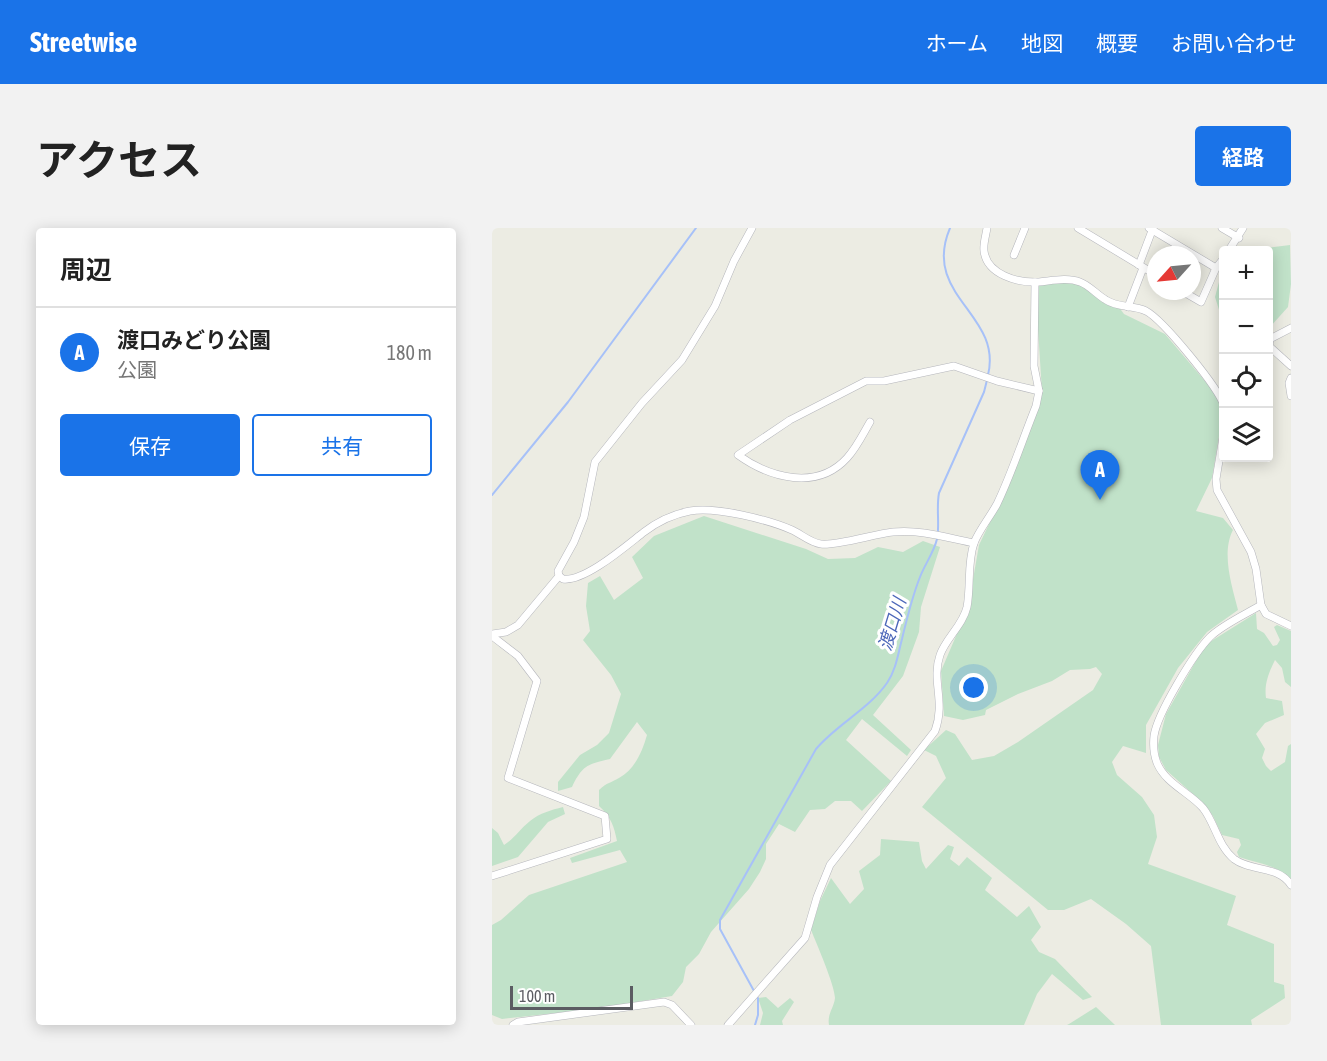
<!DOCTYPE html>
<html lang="ja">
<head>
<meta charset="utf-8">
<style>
  :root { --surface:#fff; --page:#f2f2f2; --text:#222; --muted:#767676; --line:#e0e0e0; --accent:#1a73e8 }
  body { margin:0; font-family:"Asap Condensed","Noto Sans JP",sans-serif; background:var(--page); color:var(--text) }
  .controls { position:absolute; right:18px; top:18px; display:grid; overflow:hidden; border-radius:6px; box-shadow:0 3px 15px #0003 }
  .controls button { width:54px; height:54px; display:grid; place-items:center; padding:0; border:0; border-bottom:2px solid var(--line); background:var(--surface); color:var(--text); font:30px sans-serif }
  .compass { position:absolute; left:655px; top:18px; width:54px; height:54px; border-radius:50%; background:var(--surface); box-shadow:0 3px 15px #0003; rotate:243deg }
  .scale { position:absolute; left:18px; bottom:15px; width:123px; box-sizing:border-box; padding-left:6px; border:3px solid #5b5c62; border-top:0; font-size:16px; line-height:21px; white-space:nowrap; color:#5b5c62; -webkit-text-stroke:4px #fff; paint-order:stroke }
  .you { position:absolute; left:482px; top:460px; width:21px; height:21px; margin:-15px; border:4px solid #fff; border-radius:50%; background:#1a73e8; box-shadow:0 0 0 9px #1a73e833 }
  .badge { display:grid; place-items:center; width:39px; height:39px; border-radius:50%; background:var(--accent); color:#fff; font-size:20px; font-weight:700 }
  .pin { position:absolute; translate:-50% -50px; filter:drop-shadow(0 2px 3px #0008) }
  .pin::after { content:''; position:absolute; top:32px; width:21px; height:18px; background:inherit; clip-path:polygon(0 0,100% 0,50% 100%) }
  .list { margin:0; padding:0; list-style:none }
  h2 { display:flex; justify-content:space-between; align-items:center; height:78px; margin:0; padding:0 24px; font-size:26px }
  h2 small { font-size:20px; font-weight:400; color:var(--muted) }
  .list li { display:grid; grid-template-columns:39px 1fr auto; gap:18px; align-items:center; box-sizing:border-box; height:90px; padding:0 24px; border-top:2px solid var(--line) }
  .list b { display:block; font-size:22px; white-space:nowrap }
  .list p { margin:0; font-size:20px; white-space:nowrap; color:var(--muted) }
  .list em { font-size:20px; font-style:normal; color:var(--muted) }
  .actions { display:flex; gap:12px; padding:18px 24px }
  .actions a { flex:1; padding:14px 0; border:2px solid var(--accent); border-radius:6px; text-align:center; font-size:21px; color:var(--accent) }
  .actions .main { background:var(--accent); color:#fff }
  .icon { flex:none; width:33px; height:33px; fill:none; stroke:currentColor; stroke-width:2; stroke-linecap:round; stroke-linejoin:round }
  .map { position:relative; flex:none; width:799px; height:797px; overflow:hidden; border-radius:6px }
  header { display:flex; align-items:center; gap:36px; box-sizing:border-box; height:84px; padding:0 30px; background:var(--accent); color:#fff }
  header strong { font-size:28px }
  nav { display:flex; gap:33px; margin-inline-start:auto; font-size:21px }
  .intro { display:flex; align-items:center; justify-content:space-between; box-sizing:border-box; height:144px; padding:0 36px }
  h1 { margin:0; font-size:42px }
  .button { padding:15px 27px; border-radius:6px; background:var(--accent); color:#fff; font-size:21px; font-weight:700 }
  main { display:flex; gap:36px; padding:0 36px }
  aside { flex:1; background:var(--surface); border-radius:6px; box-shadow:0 3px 15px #0003 }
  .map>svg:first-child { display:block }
  .green { fill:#c1e2c9 }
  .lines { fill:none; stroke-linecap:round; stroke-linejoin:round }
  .stream { stroke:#a7c1f8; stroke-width:2 }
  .minor-casing { stroke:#b5b6bc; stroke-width:8 }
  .minor { stroke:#fff; stroke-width:7 }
  .labels { text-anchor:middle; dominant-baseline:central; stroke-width:6; stroke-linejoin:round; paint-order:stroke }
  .water-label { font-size:18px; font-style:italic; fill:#4c67b9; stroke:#fff }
</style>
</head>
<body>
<header>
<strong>Streetwise</strong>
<nav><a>ホーム</a><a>地図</a><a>概要</a><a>お問い合わせ</a></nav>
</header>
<div class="intro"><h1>アクセス</h1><a class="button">経路</a></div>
<main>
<aside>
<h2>周辺<small></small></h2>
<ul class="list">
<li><span class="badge">A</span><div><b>渡口みどり公園</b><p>公園</p></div><em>180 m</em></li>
</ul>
<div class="actions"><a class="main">保存</a><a>共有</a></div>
</aside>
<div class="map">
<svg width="799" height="797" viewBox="0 0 799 797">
  <rect width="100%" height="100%" fill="#ecece3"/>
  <g class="green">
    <path d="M 798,17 L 799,56 L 796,79 L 777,100 L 776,22 L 756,22 Z"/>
    <path d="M 731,39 L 731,84 L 728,85 L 723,69 Z"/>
    <path d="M 543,54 L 587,54 L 626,78 L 632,86 L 673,106 L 718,159 L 728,175 L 730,190 L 720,250 L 704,283 L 731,290 L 741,302 C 729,325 740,358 746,382 L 715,404 L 686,440 L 654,497 L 654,525 L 631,518 L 620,534 L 625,547 L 650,569 L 662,587 L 665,609 L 656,636 L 744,668 L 735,697 L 782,716 L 782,754 L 792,757 L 793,770 L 759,792 L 760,797 L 669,797 L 659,718 L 634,696 L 599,671 L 572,682 L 556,682 L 430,579 L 454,550 L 444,528 L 432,522 L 454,502 L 463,506 L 480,532 L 502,528 L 526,514 L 601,462 L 610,446 L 604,439 L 598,441 L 578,442 L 560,453 L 526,466 L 494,482 L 493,487 L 471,492 L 452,488 L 449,443 L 476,380 L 487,317 L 510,269 L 550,164 Z"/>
    <path d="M 212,288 L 314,321 L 336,331 L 363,330 L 386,319 L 411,324 L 431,313 L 448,319 L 429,379 L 427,404 L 411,448 L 381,487 L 419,522 L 415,528 L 370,491 L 354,512 L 399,553 L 370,583 L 359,573 L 343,573 L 333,581 L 318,582 L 303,604 L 287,596 L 274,616 L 274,631 L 268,644 L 257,661 L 219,704 L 207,726 L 194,739 L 191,754 L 180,768 L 109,780 L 10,791 L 0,787 L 0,697 L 9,692 L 37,667 L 135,634 L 128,622 L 80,635 L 78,630 L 125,613 C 122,598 119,589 107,578 L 107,562 C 115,554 119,555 127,550 C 143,541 150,524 155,507 L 145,494 L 118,531 C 95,536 90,538 80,559 L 66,563 L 66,554 L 88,527 L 105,517 L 117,505 L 129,466 L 119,447 L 91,412 L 98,403 L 94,378 L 96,355 L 108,348 L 122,372 L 151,350 L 140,329 L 162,308 Z"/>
    <path d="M 764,385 L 765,401 L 772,405 L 781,418 L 785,417 L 788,412 L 782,399 L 785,397 L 799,403 L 799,459 L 793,454 L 790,440 L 783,432 C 777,444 772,456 774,470 L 790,473 L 792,487 L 773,495 L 764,506 L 773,521 L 770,530 L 774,538 L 779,543 L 793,534 L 796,518 L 799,516 L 799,652 C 784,636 767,636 747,629 L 745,624 L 749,617 L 747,611 L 730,607 L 721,588 L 712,576 L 674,542 L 667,529 L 666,517 L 674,486 L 713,417 Z"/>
    <path d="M 71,579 L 73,586 L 56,594 L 26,629 L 0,638 L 0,600 L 6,605 L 12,617 C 23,610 28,601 38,593 C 48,585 59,582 71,579 Z"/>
    <path d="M 389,611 L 427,614 L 430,633 L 434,641 L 456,617 L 462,619 L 458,631 L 467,638 L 475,629 L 500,650 L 493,662 L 525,689 L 537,678 L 549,699 L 539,712 L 547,724 L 563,731 L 600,769 L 591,772 L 560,746 L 545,766 L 532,797 L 337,797 C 335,786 342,780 343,770 C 343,758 324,714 319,702 L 328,673 L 339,650 L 358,676 L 372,661 L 367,643 L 388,627 Z"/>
    <path d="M 274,769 L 286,780 L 298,770 L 302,774 L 290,793 L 291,797 L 268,797 L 271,785 L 266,770 Z"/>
    <path d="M 604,779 L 623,797 L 575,797 L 577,796 Z"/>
  </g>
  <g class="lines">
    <g class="stream">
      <path d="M 458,0 C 429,68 511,86 496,147"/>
      <path d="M 0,267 L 76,174 L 204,0"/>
      <path d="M 262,763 L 228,701 L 228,692 L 324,521 C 345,496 376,482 395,455 C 404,442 406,426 410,411 C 415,390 420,369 428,349 C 433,336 442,324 445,311 C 448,296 444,281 447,265 L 492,164 L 495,152"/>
      <path d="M 263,797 L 266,787 L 266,770"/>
    </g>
    <defs>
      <g id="minor">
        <path d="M 495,0 C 494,7 491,16 492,23 C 495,47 526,55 547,54 C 559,53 575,49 588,54 C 597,57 605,67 614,72 C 626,80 641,77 654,83 C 671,92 727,160 732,178"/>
        <path d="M 586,0 L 664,47"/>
        <path d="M 657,0 L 724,40"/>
        <path d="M 730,0 L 747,10"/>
        <path d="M 737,22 L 751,0"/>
        <path d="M 522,27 L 533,0"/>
        <path d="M 647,37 L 661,0"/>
        <path d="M 690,63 L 709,74 L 724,40 L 732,30"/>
        <path d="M 636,79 L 651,40"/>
        <path d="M 799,100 L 778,111 L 777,118 L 799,138"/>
        <path d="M 799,150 L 797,155 L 799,168"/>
        <path d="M 378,194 C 371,206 365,219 355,230 C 325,263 278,250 246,227 L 298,192 L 374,153 L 392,153 L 462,138 L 505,153 L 547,163"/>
        <path d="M 732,203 L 724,251 L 725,262 L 759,324 L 764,341 L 769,377 L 774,386 L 799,398"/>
        <path d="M 67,348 L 71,351 C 93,354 135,317 152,304 C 165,294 182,286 198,283 C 223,278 277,292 300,302 C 309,306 319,315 329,316 C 345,318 382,306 401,304 C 428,301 456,310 482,315"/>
        <path d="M 769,377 C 754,386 730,397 718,409 C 702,425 665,486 662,508 C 661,517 662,527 665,535 C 674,556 697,564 711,580 C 723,595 726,618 742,631 C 759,644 786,637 799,657"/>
        <path d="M 0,406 L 14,404 L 26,397 L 67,348 L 66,343 L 82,314 L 92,289 L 103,234 L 150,175 L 190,132 L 223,78 L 242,33 L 260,0"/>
        <path d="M 0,408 L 26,428 L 45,453 L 16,550 L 113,588 L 115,611 L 0,648"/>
        <path d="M 21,797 L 26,794 L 172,774 L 180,777 L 199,797"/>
        <path d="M 236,797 L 313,710 L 325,669 L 338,637 L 443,503 C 454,473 439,453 448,427 C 454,410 471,397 475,379 C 479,358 475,336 482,315 C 487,302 498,289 505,276 C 520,245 531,210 544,178 L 547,163 L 542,138 L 543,54"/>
      </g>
    </defs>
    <use href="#minor" class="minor-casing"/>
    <use href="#minor" class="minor"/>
  </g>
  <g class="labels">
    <g class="water-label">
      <text transform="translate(400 396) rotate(-73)">渡口川</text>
    </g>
  </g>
</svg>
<div class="controls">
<button>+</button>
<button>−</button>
<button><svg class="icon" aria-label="locate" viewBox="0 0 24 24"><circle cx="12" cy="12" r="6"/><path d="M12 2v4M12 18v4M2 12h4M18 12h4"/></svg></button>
<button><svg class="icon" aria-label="layers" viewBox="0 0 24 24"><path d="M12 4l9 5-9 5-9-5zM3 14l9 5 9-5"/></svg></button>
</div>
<svg class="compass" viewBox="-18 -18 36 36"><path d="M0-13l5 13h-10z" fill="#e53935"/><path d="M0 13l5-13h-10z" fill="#767676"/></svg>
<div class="scale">100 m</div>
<div class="you"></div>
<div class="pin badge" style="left:608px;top:272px">A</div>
</div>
</main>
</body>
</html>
